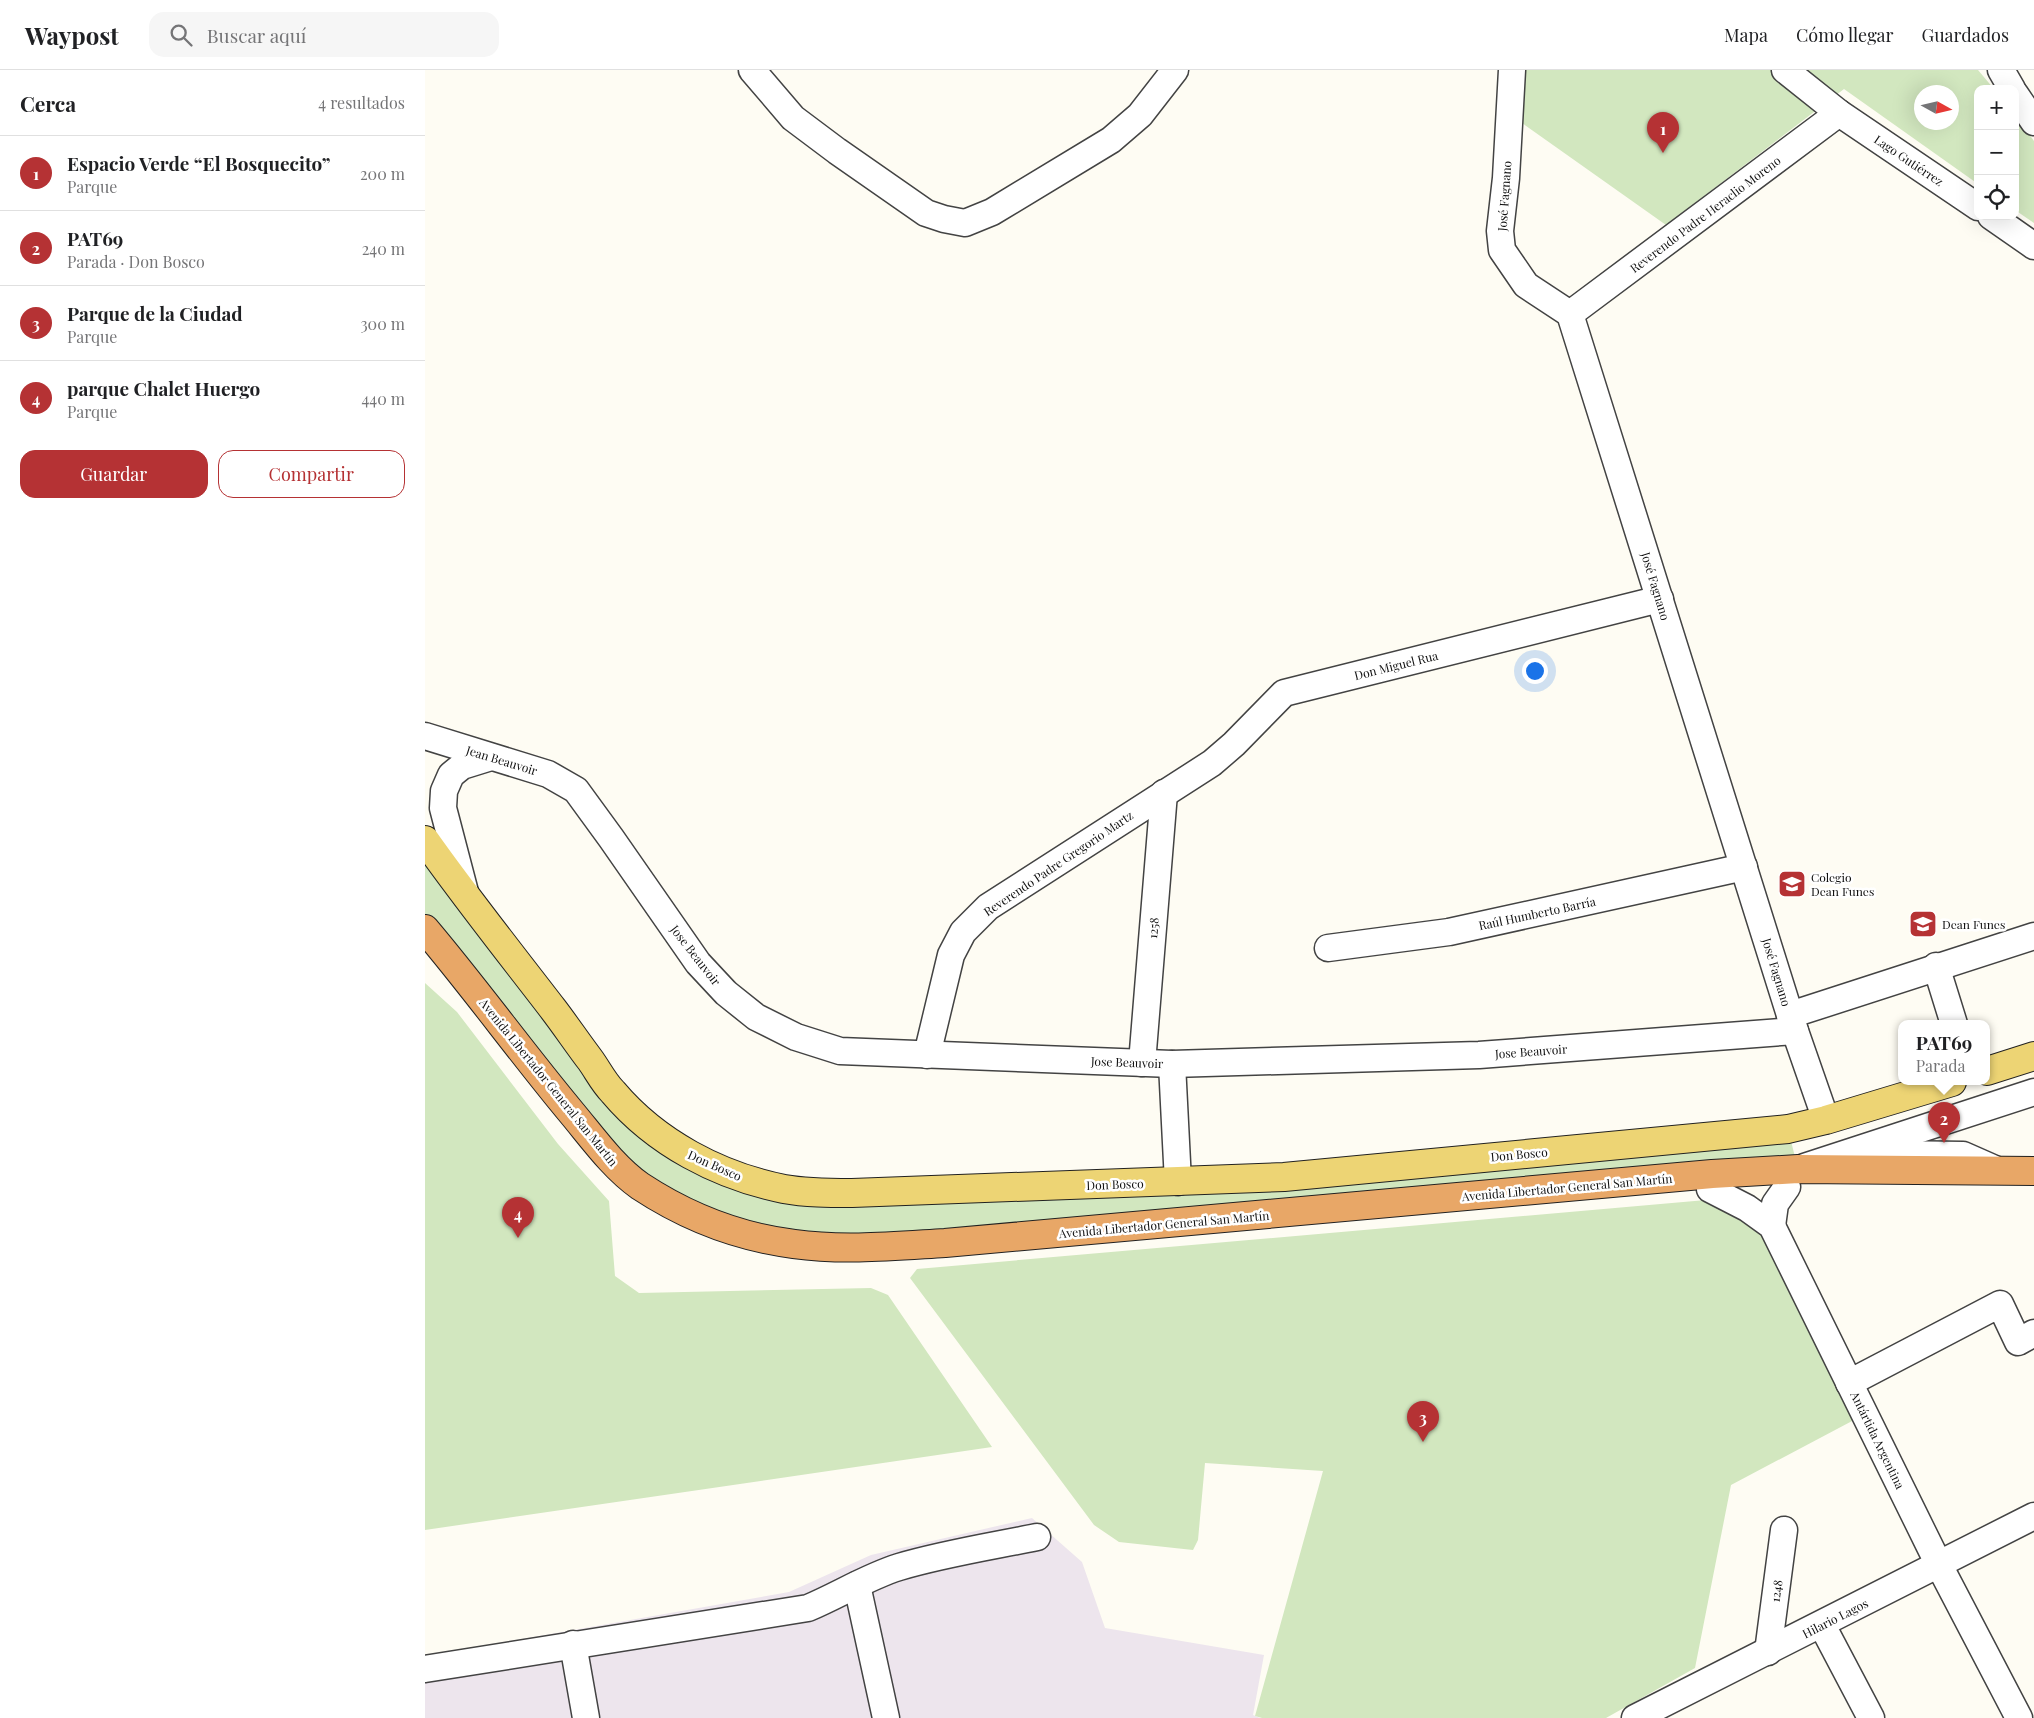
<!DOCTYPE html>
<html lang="es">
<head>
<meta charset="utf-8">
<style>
  :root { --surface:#fff; --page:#f6f6f6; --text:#202124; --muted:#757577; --line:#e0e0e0; --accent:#b53234 }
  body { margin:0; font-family:"Playfair Display",serif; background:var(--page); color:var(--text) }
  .controls { position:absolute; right:15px; top:15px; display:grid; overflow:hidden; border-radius:10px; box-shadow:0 5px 20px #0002 }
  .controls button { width:45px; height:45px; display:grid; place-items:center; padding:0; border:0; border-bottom:1px solid var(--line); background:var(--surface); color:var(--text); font:25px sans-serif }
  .compass { position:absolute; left:1489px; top:15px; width:45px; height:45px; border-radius:50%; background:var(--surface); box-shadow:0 5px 20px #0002; rotate:98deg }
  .you { position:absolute; left:1109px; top:600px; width:18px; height:18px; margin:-12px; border:4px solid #fff; border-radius:50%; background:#1a73e8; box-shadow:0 0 0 8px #1a73e833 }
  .badge { display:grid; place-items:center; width:32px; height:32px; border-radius:50%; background:var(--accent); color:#fff; font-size:16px; font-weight:700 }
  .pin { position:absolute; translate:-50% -41px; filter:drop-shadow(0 1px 2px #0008) }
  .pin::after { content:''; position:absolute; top:26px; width:18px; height:15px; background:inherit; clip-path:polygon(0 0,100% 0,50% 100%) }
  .popup { position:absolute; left:1473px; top:950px; width:92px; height:65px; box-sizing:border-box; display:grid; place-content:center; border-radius:10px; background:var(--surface); filter:drop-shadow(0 1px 4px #0005); font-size:16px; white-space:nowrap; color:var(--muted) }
  .popup b { font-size:19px; color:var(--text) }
  .popup::after { content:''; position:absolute; left:50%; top:100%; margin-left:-10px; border:10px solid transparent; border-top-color:var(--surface) }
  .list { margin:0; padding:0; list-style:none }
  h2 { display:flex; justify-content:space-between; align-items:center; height:65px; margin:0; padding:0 20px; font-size:21px }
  h2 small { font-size:16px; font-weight:400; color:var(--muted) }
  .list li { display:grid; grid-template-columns:32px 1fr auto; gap:15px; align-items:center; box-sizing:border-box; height:75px; padding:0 20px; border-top:1px solid var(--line) }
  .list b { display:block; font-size:19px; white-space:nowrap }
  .list p { margin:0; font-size:16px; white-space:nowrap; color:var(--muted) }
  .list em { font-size:16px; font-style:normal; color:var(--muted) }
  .actions { display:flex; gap:10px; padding:15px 20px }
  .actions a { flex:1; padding:11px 0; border:1px solid var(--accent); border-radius:15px; text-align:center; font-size:18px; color:var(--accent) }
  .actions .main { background:var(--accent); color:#fff }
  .icon { flex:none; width:28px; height:28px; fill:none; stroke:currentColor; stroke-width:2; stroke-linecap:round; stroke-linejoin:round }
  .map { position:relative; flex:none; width:1609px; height:1648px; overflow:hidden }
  header { display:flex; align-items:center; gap:30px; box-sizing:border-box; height:70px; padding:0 25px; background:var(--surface); border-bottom:1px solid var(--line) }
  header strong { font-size:24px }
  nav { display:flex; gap:28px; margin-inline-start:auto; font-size:18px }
  .search { width:350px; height:45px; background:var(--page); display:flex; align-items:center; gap:12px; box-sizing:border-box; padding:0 18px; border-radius:15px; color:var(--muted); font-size:19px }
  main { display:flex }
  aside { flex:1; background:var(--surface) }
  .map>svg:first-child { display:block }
  .industrial { fill:#ede5ed }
  .green { fill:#d2e7bf; fill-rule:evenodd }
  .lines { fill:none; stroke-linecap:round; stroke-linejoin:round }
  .minor-casing { stroke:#434343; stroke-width:29 }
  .major-casing { stroke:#212121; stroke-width:30 }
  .highway-casing { stroke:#212121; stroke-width:30 }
  .minor { stroke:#fff; stroke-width:26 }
  .major { stroke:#edd474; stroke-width:28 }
  .highway { stroke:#e8a767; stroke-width:28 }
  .labels { text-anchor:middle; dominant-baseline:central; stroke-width:5; stroke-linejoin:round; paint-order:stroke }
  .street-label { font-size:12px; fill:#101010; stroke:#fff }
  .poi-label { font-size:12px; fill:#101010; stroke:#fff; text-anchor:start }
</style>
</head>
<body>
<header>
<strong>Waypost</strong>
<div class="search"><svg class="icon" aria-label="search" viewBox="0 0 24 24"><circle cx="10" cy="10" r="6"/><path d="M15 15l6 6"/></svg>Buscar aquí</div>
<nav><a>Mapa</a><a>Cómo llegar</a><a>Guardados</a></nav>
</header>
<main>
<aside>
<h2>Cerca<small>4 resultados</small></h2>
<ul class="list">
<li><span class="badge">1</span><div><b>Espacio Verde “El Bosquecito”</b><p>Parque</p></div><em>200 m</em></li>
<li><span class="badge">2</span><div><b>PAT69</b><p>Parada · Don Bosco</p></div><em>240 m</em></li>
<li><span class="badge">3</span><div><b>Parque de la Ciudad</b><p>Parque</p></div><em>300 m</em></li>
<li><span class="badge">4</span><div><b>parque Chalet Huergo</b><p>Parque</p></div><em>440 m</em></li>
</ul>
<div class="actions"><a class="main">Guardar</a><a>Compartir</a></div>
</aside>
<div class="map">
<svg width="1609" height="1648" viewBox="0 0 1609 1648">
  <rect width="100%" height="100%" fill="#fefcf3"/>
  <path class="industrial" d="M 607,1448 L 657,1492 L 680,1558 L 839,1585 L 828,1645 L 835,1648 L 0,1648 L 0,1586 L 364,1522 L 446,1485 Z"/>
  <g class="green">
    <path d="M 1093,0 L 1553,0 L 1569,19 L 1553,19 L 1553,114 L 1419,19 L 1241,155 L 1090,48 ZM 1496,22 L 1526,22 L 1526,52 L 1496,52 Z"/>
    <path d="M 1590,45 L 1609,71 L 1609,153 L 1590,140 Z"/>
    <path d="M 0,770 L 42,829 L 252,1078 L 427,1123 L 1363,1059 L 1373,1099 L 369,1174 L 214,1115 L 0,859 Z"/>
    <path d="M 0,913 L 32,942 L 133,1074 L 184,1131 L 190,1206 L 214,1223 L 446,1218 L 463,1225 L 567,1377 L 0,1460 Z"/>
    <path d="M 1281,1130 L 1314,1143 L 1337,1162 L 1429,1350 L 1306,1415 L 1270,1598 L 1181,1648 L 837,1648 L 830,1646 L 898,1401 L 780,1393 L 773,1470 L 768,1480 L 694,1472 L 669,1455 L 485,1208 L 492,1199 Z"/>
  </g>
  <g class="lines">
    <defs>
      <g id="minor">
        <path d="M 327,0 L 368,48 L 412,81 L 501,143 L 519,149 L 540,153 L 567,142 L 686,70 L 715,45 L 750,0"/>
        <path d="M 1087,0 L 1081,108 L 1075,161 L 1077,180 L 1101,215 L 1145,244 L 1370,961 L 1401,1050"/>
        <path d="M 1360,0 L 1414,43 L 1553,137"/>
        <path d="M 1576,0 L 1587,19"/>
        <path d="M 1590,24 L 1609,52"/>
        <path d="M 1566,146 L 1609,176"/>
        <path d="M 1145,244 L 1414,43"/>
        <path d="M 0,666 L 123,704 L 151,720 L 186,768 L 273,893 L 301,923 L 331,947 L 371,967 L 415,981 L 747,994 L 1054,985 L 1370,961"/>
        <path d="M 41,826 L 18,738 L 19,721 L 26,705 L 37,696 L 66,687"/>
        <path d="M 903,878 L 1024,862 L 1319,797"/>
        <path d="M 1511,896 L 1529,954"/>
        <path d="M 1365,945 L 1609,866"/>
        <path d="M 502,985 L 526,885 L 538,862 L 563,837 L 787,693 L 809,674 L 859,623 L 1235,529"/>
        <path d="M 717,993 L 739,723"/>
        <path d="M 747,994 L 753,1112"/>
        <path d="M 1443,1088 L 1465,1084 L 1538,1085 L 1572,1100"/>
        <path d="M 1379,1097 L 1609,1022"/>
        <path d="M 1285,1119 L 1322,1138 L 1347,1156 L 1513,1493 L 1594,1648"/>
        <path d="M 1347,1156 L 1350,1134 L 1362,1117"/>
        <path d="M 1424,1313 L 1575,1234 L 1593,1272 L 1609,1263"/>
        <path d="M 432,1515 L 461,1648"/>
        <path d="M 1397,1555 L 1446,1648"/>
        <path d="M 148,1574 L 161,1648"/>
        <path d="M 1343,1582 L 1359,1460"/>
        <path d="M 0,1599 L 383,1538 C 414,1525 442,1507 474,1497 C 517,1484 568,1476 612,1467"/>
        <path d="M 1210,1648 L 1609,1446"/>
      </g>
      <g id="major">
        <path d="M 0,770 C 41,828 85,883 128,939 C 141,956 153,974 166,991 C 173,1001 179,1013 188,1022 C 231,1073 294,1106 359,1119 C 381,1123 404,1123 427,1123 L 859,1107 L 1363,1059 L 1401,1050 L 1527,1012"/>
        <path d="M 1562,1001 L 1609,986"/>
      </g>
      <path id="highway" d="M 0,859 C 50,918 96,982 146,1042 C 167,1067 188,1097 215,1116 C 262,1147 314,1167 369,1174 C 419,1181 470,1176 520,1173 L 1287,1104 L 1373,1099 L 1609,1101"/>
    </defs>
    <use href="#minor" class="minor-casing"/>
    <use href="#major" class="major-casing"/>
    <use href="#highway" class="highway-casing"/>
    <use href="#minor" class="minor"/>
    <use href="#major" class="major"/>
    <use href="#highway" class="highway"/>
  </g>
  <defs>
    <symbol id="school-square" viewBox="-11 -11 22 22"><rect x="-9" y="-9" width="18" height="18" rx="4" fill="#b53234" stroke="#fff"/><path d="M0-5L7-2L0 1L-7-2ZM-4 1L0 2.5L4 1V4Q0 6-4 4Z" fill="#fff"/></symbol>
  </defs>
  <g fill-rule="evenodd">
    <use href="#school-square" x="1351" y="798" width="32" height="32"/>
    <use href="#school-square" x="1482" y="838" width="32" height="32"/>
  </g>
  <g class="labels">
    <g class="street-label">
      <text transform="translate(1484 90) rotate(34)">Lago Gutiérrez</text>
      <text transform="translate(1079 126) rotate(-86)">José Fagnano</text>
      <text transform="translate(1280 144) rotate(-37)">Reverendo Padre Heraclio Moreno</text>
      <text transform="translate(1231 516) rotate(73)">José Fagnano</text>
      <text transform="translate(971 595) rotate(-14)">Don Miguel Rua</text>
      <text transform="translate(77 690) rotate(17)">Jean Beauvoir</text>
      <text transform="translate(633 793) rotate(-34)">Reverendo Padre Gregorio Martz</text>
      <text transform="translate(1112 843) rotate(-12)">Raúl Humberto Barría</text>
      <text transform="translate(728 858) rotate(-85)">1258</text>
      <text transform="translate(271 885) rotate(52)">Jose Beauvoir</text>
      <text transform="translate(1352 902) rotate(73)">José Fagnano</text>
      <text transform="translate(1106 981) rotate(-4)">Jose Beauvoir</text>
      <text transform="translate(702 992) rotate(2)">Jose Beauvoir</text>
      <text transform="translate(124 1012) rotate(51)">Avenida Libertador General San Martín</text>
      <text transform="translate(1094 1084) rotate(-5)">Don Bosco</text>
      <text transform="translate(290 1095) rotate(24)">Don Bosco</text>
      <text transform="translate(690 1114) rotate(-2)">Don Bosco</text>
      <text transform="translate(1142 1117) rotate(-5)">Avenida Libertador General San Martín</text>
      <text transform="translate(739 1154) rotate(-5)">Avenida Libertador General San Martín</text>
      <text transform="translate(1453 1370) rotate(64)">Antártida Argentina</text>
      <text transform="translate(1351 1521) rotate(-82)">1248</text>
      <text transform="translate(1410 1548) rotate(-27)">Hilario Lagos</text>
    </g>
    <g class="poi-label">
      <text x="1386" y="807">Colegio<tspan x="1386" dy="14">Dean Funes</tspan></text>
      <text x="1517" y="854">Dean Funes</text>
    </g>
  </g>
</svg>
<div class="controls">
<button>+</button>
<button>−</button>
<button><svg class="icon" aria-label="locate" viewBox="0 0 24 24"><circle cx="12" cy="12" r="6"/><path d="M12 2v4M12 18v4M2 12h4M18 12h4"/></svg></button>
</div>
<svg class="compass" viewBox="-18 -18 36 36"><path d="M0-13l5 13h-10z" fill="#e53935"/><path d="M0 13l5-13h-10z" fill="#757577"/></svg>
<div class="you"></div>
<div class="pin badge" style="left:1238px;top:83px">1</div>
<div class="pin badge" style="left:1519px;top:1073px">2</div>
<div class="popup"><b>PAT69</b>Parada</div>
<div class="pin badge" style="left:998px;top:1372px">3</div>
<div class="pin badge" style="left:93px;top:1168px">4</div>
</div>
</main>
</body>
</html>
